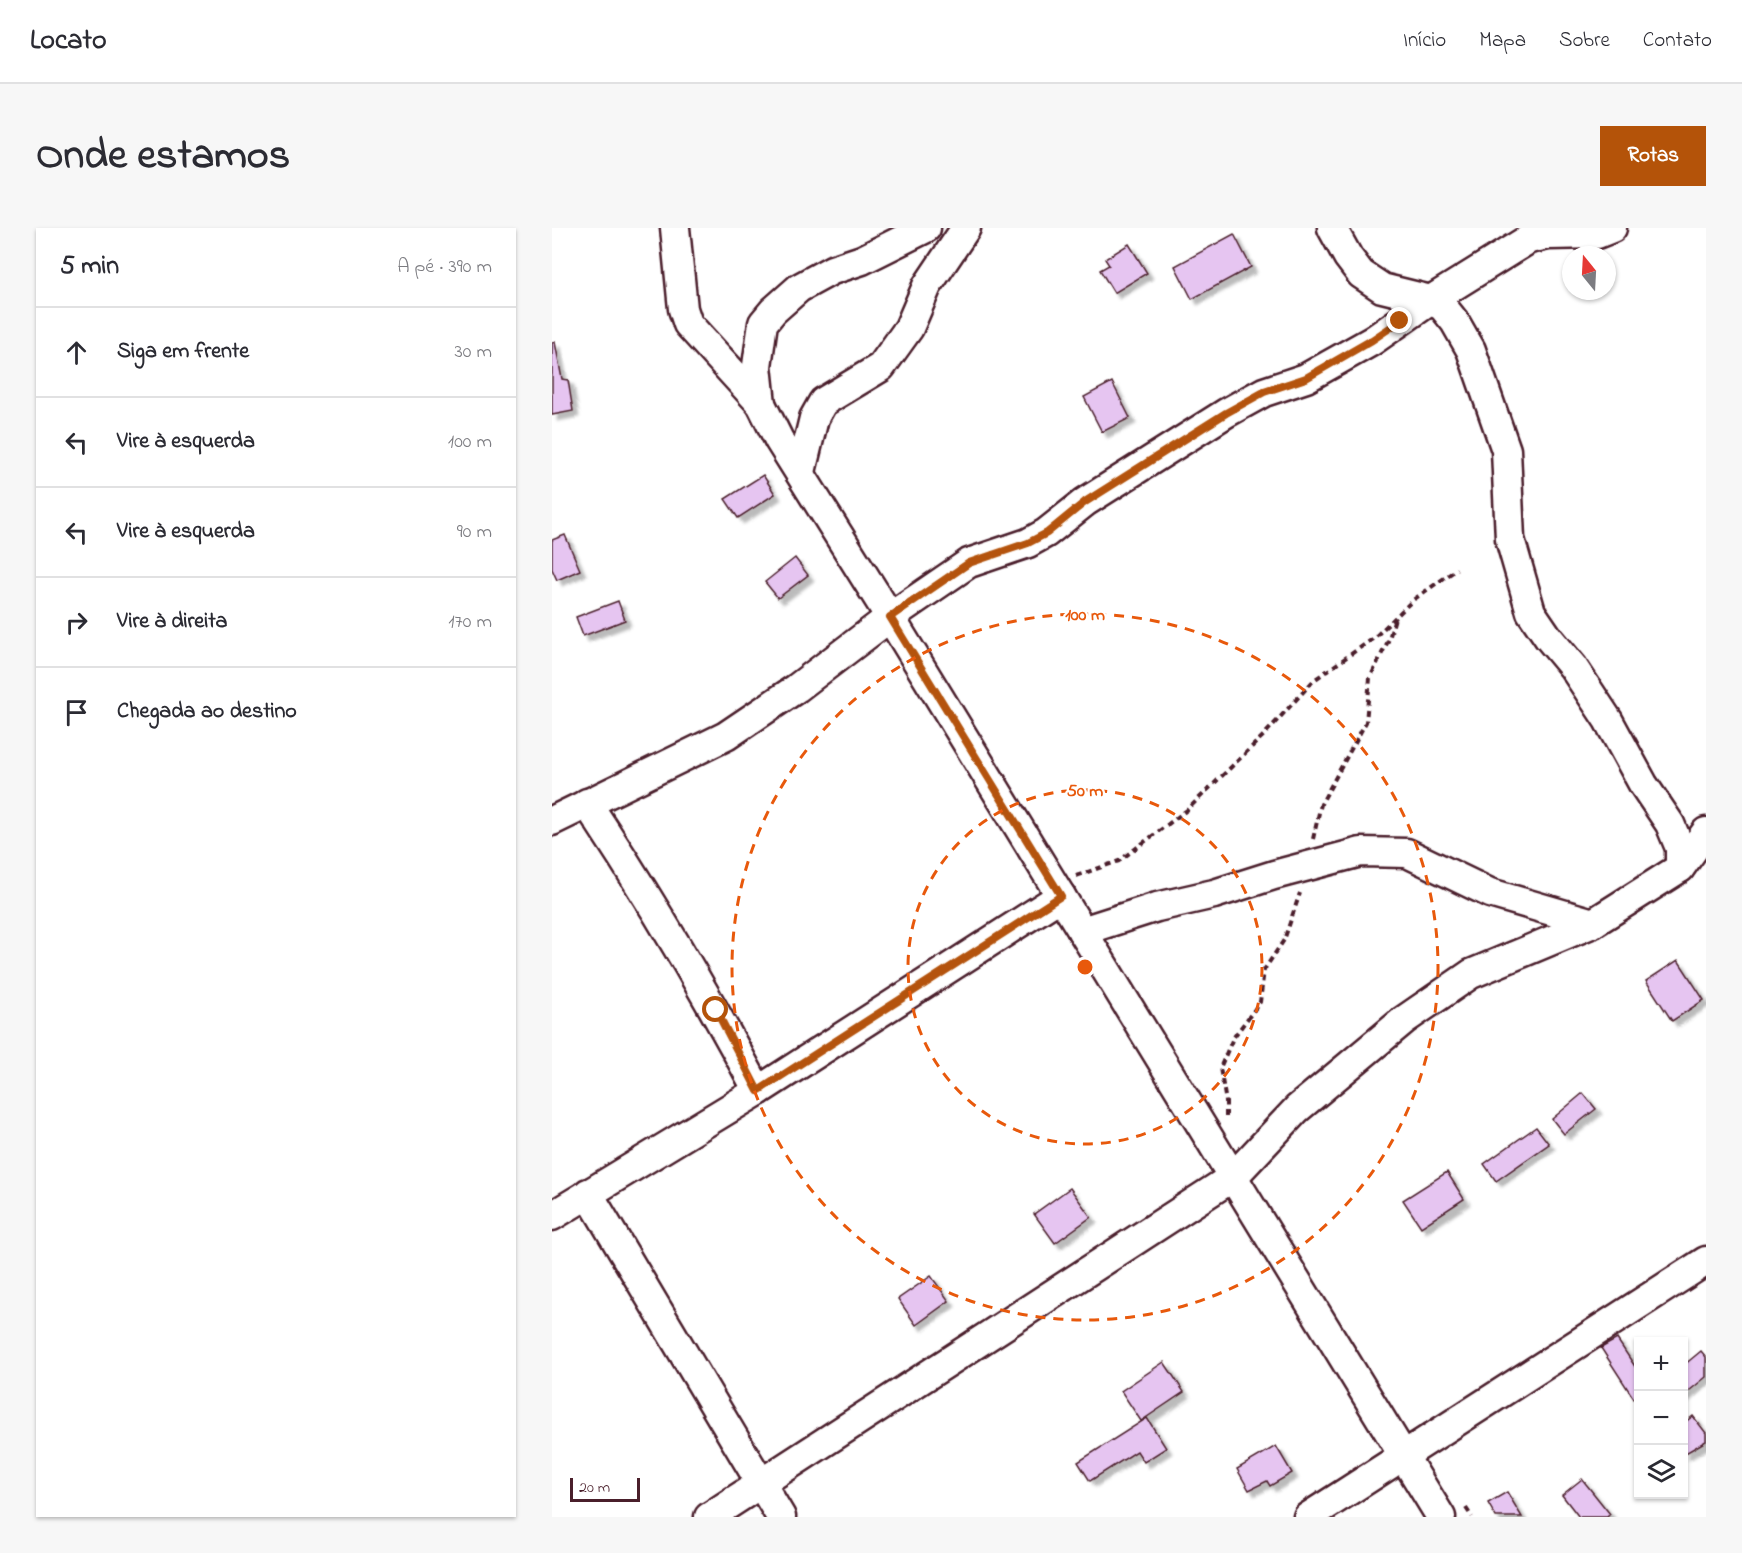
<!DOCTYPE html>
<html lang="pt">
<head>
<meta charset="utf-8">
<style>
  :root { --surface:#fff; --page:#f7f7f7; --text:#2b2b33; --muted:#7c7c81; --line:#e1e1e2; --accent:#b45309 }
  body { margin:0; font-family:"Indie Flower",sans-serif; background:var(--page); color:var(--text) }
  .controls { position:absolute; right:18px; bottom:18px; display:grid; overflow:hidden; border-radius:0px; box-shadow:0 2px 4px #0004 }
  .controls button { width:54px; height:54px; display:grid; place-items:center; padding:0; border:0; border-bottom:2px solid var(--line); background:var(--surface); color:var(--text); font:30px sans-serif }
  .compass { position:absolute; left:1010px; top:18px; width:54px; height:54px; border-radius:50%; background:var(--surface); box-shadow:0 2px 4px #0004; rotate:342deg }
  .scale { position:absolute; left:18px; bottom:15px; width:70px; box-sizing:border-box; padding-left:6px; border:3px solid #4a1f2b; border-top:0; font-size:16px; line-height:21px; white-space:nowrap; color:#4a1f2b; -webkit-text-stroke:4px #fff; paint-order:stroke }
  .stop { position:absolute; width:18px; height:18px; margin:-14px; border:4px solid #b45309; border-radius:50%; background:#fff }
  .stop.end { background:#b45309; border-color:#fff; box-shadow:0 2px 6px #0008 }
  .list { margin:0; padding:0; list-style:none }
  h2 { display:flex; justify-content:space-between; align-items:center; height:78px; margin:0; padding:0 24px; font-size:26px }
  h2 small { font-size:20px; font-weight:400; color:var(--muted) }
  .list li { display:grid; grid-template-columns:39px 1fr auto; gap:18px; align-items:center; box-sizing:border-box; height:90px; padding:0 24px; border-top:2px solid var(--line) }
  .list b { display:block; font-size:22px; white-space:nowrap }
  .list em { font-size:20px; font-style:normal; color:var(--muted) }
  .icon { flex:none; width:33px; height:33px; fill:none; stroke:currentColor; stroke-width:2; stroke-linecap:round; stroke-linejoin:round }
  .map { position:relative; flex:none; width:1154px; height:1289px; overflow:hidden; border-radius:0px }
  header { display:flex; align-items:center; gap:36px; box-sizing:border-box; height:84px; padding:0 30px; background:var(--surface); border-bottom:2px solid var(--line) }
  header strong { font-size:28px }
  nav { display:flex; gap:33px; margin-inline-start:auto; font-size:21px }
  .intro { display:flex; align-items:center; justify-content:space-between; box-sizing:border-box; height:144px; padding:0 36px }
  h1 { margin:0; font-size:42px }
  .button { padding:15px 27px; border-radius:0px; background:var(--accent); color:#fff; font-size:21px; font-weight:700 }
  main { display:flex; gap:36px; padding:0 36px }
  aside { flex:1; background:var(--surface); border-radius:0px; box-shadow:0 2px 4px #0004 }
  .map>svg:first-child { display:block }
  .building { fill:#e6c5f1; stroke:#4a1f2b; stroke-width:1.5; filter:url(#shadow) }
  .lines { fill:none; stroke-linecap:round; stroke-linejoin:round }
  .minor-casing { stroke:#4a1f2b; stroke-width:33 }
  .path { stroke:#4a1f2b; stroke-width:4; stroke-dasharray:6 4.5; stroke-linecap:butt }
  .minor { stroke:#fff; stroke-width:28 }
  .route { stroke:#b45309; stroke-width:8 }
  .ring { fill:none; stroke:#e8590c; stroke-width:3; stroke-dasharray:10 8 }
  .centre { fill:#e8590c; stroke:#fff; stroke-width:3 }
  .ring-label { font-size:18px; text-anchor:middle; font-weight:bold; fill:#e8590c; stroke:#fff; stroke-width:4.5; stroke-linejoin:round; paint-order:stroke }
</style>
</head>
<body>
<header>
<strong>Locato</strong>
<nav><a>Início</a><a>Mapa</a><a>Sobre</a><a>Contato</a></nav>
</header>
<div class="intro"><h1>Onde estamos</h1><a class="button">Rotas</a></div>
<main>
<aside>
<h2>5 min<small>A pé · 390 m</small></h2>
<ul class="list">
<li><svg class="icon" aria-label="ahead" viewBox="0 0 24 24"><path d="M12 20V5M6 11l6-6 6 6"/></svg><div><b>Siga em frente</b></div><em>30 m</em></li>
<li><svg class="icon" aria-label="left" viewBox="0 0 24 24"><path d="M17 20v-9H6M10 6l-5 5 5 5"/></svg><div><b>Vire à esquerda</b></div><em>100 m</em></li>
<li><svg class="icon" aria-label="left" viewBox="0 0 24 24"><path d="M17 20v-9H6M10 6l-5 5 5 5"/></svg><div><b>Vire à esquerda</b></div><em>90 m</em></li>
<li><svg class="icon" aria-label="right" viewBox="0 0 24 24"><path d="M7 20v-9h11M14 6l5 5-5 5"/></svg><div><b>Vire à direita</b></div><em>170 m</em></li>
<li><svg class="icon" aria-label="arrive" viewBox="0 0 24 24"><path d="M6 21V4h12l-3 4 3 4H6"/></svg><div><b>Chegada ao destino</b></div></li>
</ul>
</aside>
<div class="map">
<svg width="1154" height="1289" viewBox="0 0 1154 1289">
  <defs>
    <filter id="shadow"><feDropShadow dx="5.5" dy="5.5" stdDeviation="1.5" flood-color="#0004"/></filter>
  </defs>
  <rect width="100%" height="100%" fill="#fff"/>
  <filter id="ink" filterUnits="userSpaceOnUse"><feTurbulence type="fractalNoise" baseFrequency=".0167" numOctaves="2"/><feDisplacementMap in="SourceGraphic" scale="12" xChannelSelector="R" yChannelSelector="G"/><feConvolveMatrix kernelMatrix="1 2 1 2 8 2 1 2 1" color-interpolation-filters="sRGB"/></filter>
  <g filter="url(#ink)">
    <g class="building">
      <path d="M 682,6 L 699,39 L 640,71 L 623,38 Z"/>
      <path d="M 577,16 L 595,45 L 562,65 L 548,42 L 557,37 L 553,31 Z"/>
      <path d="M 3,114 L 10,151 L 16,152 L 21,183 L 0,187 L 0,115 Z"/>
      <path d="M 560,154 L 578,190 L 550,204 L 532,169 Z"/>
      <path d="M 211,247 L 223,266 L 186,290 L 173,271 Z"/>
      <path d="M 13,307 L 28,342 L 5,352 L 0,341 L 0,312 Z"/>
      <path d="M 243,330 L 256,347 L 226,370 L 213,354 Z"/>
      <path d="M 66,373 L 73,392 L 31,408 L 24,389 Z"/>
      <path d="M 1126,732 L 1152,772 L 1120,793 L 1094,753 Z"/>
      <path d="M 1031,865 L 1044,881 L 1012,906 L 1000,891 Z"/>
      <path d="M 984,899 L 997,916 L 944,953 L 932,936 Z"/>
      <path d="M 895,944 L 912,971 L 869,999 L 851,972 Z"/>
      <path d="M 518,960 L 539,989 L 503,1015 L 482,986 Z"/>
      <path d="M 379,1048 L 397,1073 L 364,1097 L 346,1071 Z"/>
      <path d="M 1065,1111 L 1086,1143 L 1086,1177 L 1049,1120 Z"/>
      <path d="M 1149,1123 L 1154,1129 L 1154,1149 L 1132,1167 L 1132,1137 Z"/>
      <path d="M 612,1134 L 632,1164 L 589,1193 L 569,1163 Z"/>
      <path d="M 1141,1188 L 1154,1205 L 1154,1213 L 1132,1226 L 1132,1195 Z"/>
      <path d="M 595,1190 L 614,1220 L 592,1234 L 585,1223 L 538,1253 L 526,1234 Z"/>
      <path d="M 724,1218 L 740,1245 L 718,1258 L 715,1253 L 697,1262 L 685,1241 Z"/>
      <path d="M 1030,1251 L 1058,1286 L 1055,1289 L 1027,1289 L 1010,1267 Z"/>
      <path d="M 955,1264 L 970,1289 L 944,1289 L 936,1275 Z"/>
    </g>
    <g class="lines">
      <defs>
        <g id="minor">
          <path d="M 123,0 L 131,81 L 136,96 L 209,176 L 227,212 L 338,389 L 889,1289"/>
          <path d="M 780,0 L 796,29 L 809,46 L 830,60 L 879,72 L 891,79 L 903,94 L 919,122 L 954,222 L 958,311 L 979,384 L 996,409 L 1021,439 L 1056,492 L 1091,556 L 1118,596 L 1128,620 L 1128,640"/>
          <path d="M 209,176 L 205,138 L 211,95 L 221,83 L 247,60 L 280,42 L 310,32 L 374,0"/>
          <path d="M 249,244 L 262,190 L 271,174 L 329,139 L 357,100 L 375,58 L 414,0"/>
          <path d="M 35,575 C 97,669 154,764 206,863"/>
          <path d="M 0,593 L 174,508 L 245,460 L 338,389 L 417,335 L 476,315 L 494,305 L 533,274 L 674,185 L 712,164 L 754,150 L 820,113 L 879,72 L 977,11 L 996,7 L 1045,6 L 1060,0"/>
          <path d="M 530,703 L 605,679 L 662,666 L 722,647 L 809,624 L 855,625 L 938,665 L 1041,695"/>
          <path d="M 36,965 L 229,1289"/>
          <path d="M 0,988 L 206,863 L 509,668"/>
          <path d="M 157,1289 L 681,949 L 745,881 L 852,792 L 919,746 L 1041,695 L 1128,640 L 1154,604"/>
          <path d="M 756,1289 L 1154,1033"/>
        </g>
      </defs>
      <use href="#minor" class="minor-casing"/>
      <g class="path">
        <path d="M 761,611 L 769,576 L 814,494 L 818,450 L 837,411 L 843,390"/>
        <path d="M 524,648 L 567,633 L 635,582 L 712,507 L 762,452 L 822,410 L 861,372 L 905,341"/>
        <path d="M 674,889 L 674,874 L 668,840 L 681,810 L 708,774 L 712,742 L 732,712 L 748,665"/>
        <path d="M 914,1280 L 920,1289"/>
      </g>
      <use href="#minor" class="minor"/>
    </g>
  </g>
  <g class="lines" filter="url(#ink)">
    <path class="route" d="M 164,782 L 206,863 L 509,668 L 338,389 L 417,335 L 476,315 L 495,305 L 533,274 L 674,185 L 712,164 L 754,150 L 820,112 L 848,93"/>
  </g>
  <g class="ring">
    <circle cx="533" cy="739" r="177"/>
    <circle cx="533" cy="739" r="353"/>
  </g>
  <circle cx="533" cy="739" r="9" class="centre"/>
  <g class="ring-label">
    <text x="533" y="392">100 m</text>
    <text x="533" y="568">50 m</text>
  </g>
</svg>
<div class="controls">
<button>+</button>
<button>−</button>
<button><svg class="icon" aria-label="layers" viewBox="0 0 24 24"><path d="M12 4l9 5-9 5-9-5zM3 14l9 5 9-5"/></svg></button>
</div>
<svg class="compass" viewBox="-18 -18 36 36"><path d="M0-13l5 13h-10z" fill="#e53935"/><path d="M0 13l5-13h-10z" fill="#7c7c81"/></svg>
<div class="scale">20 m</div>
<div class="stop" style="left:164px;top:782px"></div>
<div class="stop end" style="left:848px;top:93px"></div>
</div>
</main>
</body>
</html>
